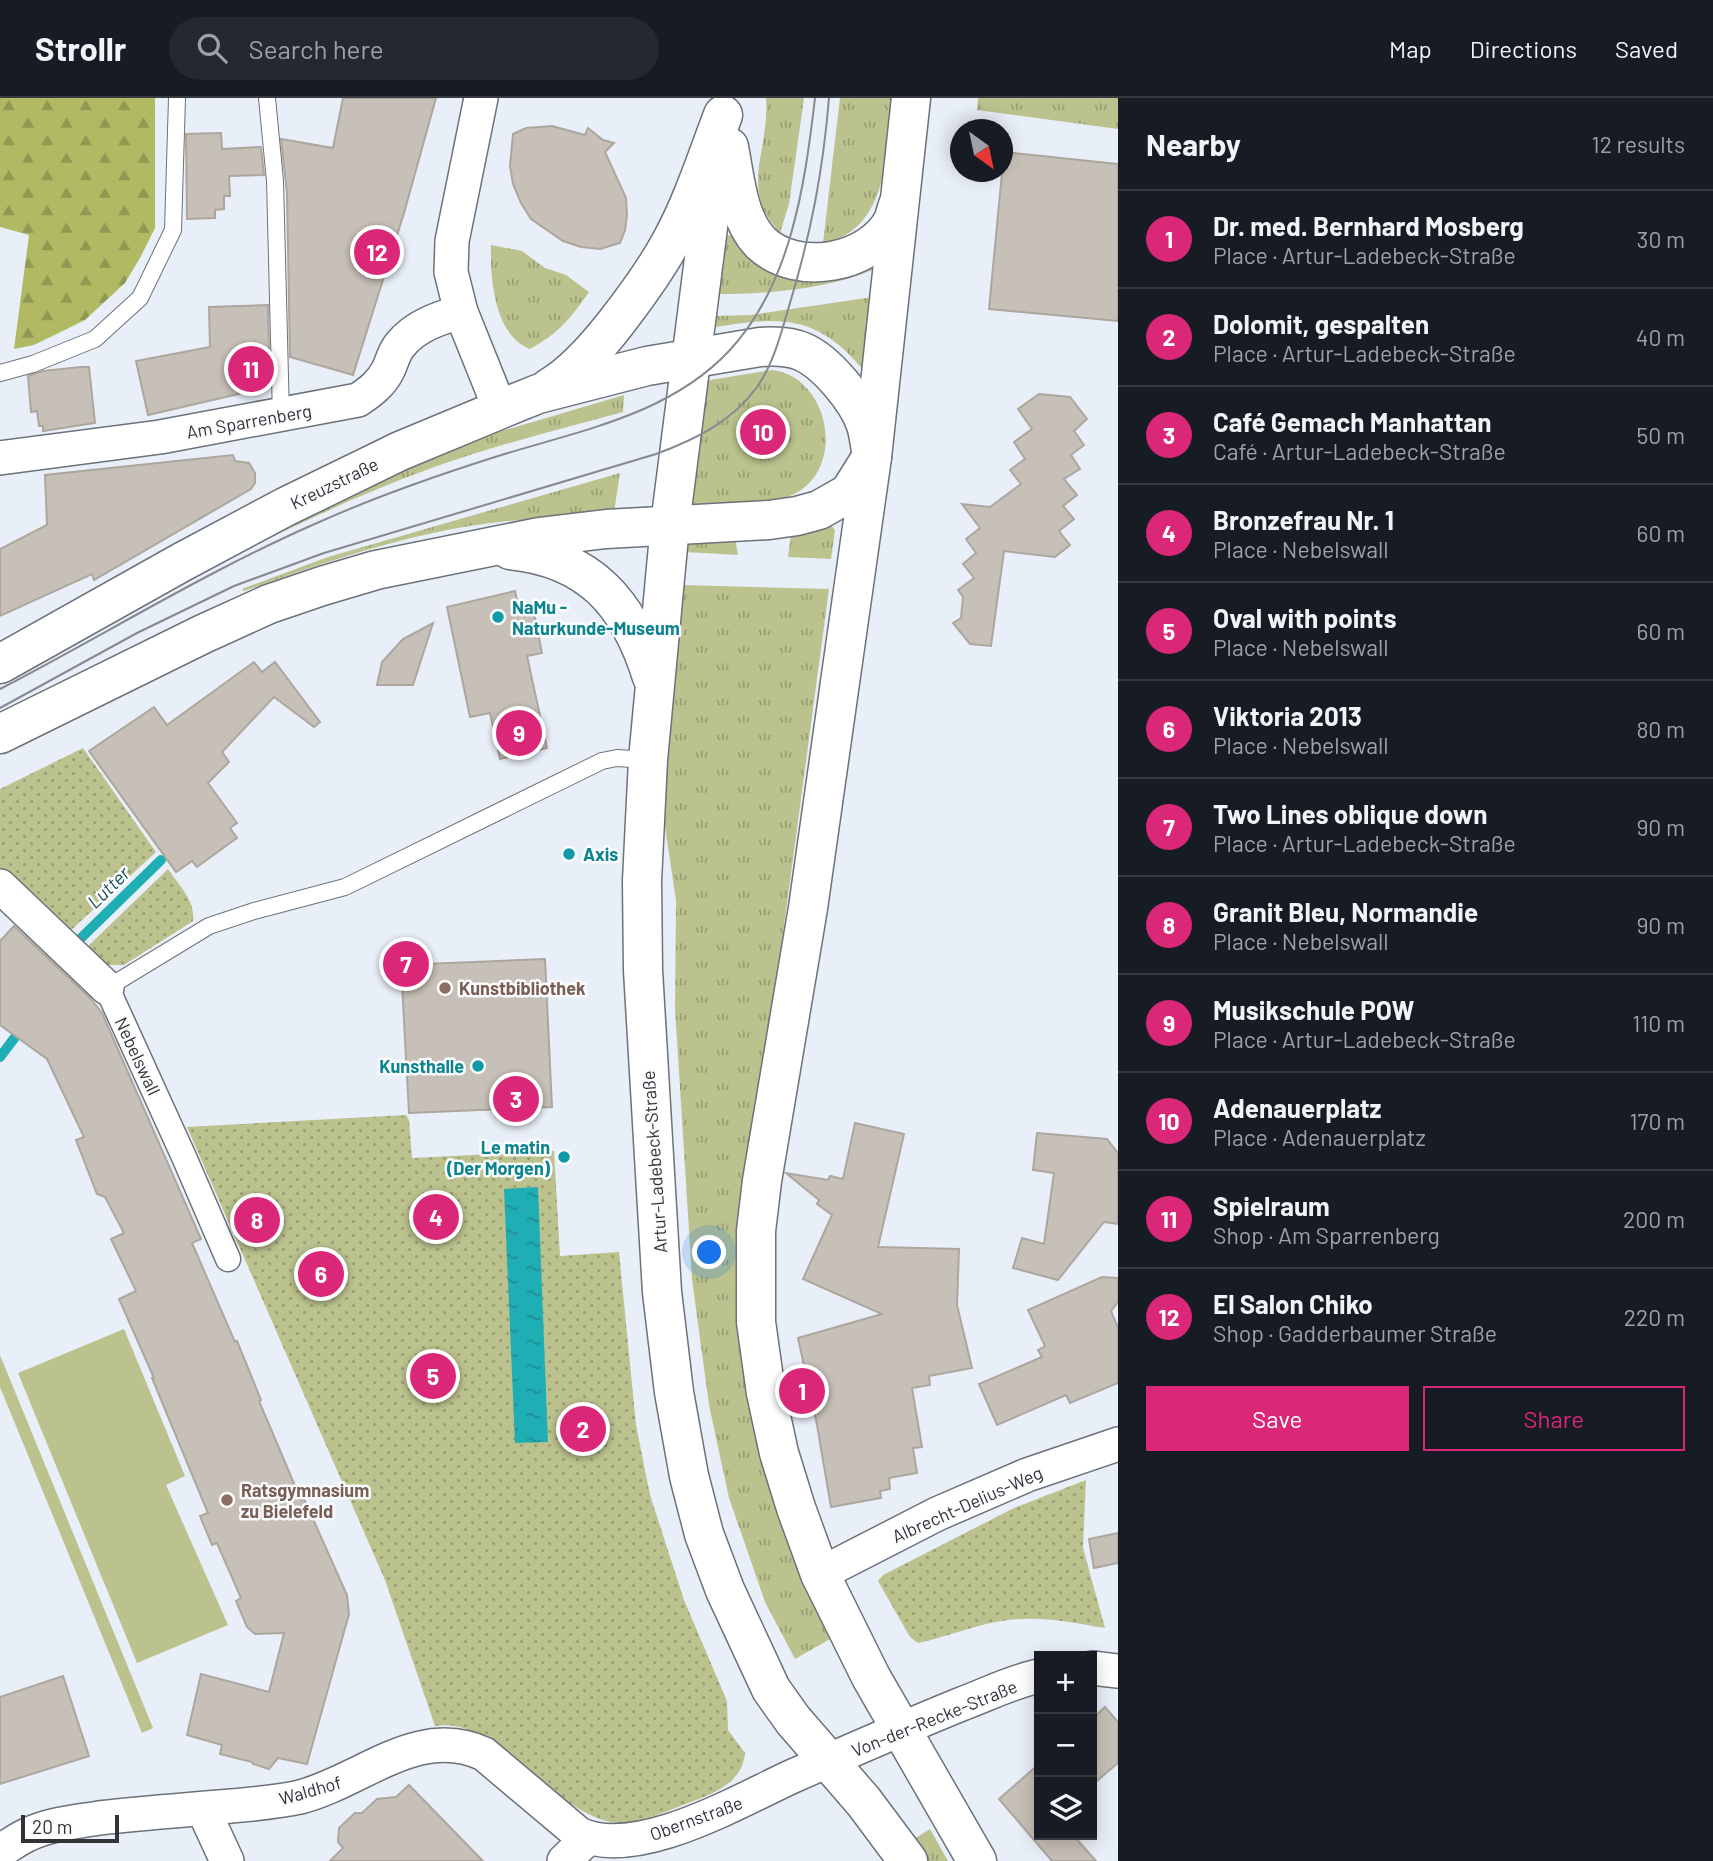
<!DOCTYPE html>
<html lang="en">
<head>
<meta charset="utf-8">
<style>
  :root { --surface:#171b24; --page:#242831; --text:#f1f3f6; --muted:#9ea1a6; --line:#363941; --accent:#db2777 }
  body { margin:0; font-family:Barlow,sans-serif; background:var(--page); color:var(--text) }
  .controls { position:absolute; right:21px; bottom:21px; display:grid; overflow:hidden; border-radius:0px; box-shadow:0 4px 18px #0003 }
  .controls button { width:63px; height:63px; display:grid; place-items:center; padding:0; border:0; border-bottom:2px solid var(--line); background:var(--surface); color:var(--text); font:35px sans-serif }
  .compass { position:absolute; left:950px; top:21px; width:63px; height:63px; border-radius:50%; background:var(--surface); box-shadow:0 4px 18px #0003; rotate:147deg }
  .scale { position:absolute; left:21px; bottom:18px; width:98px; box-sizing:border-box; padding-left:7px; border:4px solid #313337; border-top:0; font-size:19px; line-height:24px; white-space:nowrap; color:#313337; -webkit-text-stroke:5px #fbfcfe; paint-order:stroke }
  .you { position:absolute; left:710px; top:1155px; width:24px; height:24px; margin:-18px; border:5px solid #fff; border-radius:50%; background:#1a73e8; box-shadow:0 0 0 10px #1a73e833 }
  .badge { display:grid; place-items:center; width:46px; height:46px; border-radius:50%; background:var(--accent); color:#fff; font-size:23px; font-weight:700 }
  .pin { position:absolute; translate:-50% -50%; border:4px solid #fff; box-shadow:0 2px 7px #0006 }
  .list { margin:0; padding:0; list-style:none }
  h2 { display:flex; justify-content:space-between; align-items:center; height:91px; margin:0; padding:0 28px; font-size:30px }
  h2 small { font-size:23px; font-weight:400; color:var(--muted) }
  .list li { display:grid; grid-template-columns:46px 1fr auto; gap:21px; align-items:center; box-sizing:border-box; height:98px; padding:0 28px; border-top:2px solid var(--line) }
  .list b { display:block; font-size:26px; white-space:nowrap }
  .list p { margin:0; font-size:23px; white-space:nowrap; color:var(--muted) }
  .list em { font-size:23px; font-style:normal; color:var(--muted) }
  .actions { display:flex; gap:14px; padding:21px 28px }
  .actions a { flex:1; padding:16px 0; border:2px solid var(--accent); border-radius:0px; text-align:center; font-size:24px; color:var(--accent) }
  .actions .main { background:var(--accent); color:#fff }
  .icon { flex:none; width:38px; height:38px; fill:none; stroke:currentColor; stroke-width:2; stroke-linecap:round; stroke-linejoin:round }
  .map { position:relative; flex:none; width:1118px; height:1763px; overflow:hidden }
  header { display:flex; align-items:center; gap:42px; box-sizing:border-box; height:98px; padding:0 35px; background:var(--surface); border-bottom:2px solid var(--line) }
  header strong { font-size:33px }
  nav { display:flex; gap:38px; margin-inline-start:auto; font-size:24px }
  .search { width:490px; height:63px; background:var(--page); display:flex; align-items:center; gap:18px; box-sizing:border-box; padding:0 24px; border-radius:38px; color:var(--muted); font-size:26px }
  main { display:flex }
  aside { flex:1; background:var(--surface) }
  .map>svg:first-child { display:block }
  .grass { fill:url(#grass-tufts) }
  .forest { fill:url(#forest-firs) }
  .park { fill:url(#park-dots) }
  .pitch { fill:#bbc28d }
  .water { fill:url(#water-ripples) }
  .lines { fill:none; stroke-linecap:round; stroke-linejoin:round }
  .stream { stroke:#20aeb5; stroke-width:10 }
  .building { fill:#c7c0b8; stroke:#ada69e; stroke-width:2 }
  .service-casing { stroke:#6c7279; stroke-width:18 }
  .pedestrian-casing { stroke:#6c7279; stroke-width:27 }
  .minor-casing { stroke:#6c7279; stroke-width:36 }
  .secondary-casing { stroke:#6c7279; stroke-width:41 }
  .primary-casing { stroke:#6c7279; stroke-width:41 }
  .service { stroke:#fff; stroke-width:16 }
  .pedestrian { stroke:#fff; stroke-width:24 }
  .minor { stroke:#fff; stroke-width:33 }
  .secondary { stroke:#fff; stroke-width:38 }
  .primary { stroke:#fff; stroke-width:38 }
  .tram { stroke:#858990; stroke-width:2 }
  .culture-dot { fill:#0f9aa8; stroke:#fbfcfe; stroke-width:2.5 }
  .education-dot { fill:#8d6e63; stroke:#fbfcfe; stroke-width:2.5 }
  .labels { text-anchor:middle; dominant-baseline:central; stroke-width:5; stroke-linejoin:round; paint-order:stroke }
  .street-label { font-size:18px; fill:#313337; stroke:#fbfcfe }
  .culture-label { font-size:18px; font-weight:bold; fill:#0d838f; stroke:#fbfcfe; text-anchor:start }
  .education-label { font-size:18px; font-weight:bold; fill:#785e54; stroke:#fbfcfe; text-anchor:start }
  .water-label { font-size:19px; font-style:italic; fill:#1a5154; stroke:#fbfcfe }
</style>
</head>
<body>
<header>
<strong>Strollr</strong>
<div class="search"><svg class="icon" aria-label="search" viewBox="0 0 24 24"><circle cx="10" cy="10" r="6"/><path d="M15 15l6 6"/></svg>Search here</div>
<nav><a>Map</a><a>Directions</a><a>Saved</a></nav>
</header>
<main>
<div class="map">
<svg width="1118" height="1763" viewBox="0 0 1118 1763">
  <defs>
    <pattern id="grass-tufts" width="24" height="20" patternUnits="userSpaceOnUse" patternTransform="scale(1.75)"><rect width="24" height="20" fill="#bbc28d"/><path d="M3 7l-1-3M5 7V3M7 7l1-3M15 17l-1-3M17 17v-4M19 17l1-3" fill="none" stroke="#999e74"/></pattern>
    <pattern id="forest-firs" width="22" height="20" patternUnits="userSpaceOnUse" patternTransform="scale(1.75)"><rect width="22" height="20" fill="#b1ba63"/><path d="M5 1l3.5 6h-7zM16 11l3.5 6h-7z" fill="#919852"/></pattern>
    <pattern id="park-dots" width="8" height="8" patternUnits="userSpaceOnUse" patternTransform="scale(1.75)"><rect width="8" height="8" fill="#bbc28d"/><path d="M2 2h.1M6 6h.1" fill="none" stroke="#999e74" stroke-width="1.8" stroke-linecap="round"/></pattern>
    <pattern id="water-ripples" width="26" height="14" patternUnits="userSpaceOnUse" patternTransform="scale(1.75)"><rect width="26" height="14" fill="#20aeb5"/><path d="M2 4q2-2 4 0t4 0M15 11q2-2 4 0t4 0" fill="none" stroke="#1d8e94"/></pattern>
  </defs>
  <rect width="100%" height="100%" fill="#e9eff9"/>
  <g class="grass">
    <path d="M 766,0 L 804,0 L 789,106 L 780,135 C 738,91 770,53 766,0 Z"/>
    <path d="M 840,0 L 892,0 C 887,52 889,133 823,145 Z"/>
    <path d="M 978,0 L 1118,0 L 1118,31 L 977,12 Z"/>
    <path d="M 731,137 C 753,161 783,187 819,182 C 838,179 857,169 875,163 L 877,170 C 831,191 769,196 719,196 L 727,138 Z"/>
    <path d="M 491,147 L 522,153 L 545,170 L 566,177 L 589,194 C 570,221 559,235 530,251 C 494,237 490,180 491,147 Z"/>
    <path d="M 873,199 L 863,272 C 818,217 781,218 716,229 L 714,227 L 715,218 L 750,217 Z"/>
    <path d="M 772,272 C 828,278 847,367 796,395 C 766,411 724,407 691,410 L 707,285 L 710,282 Z"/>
    <path d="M 624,297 L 623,314 C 573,328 523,340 473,356 C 388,383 306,421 227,462 L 303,416 L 468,343 Z"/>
    <path d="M 620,375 L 614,414 C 554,419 492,422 433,435 C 368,449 306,471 244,493 L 242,491 L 328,459 Z"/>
    <path d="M 831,427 L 835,432 L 831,461 L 788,459 L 791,436 Z"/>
    <path d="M 735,440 L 738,457 L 685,454 L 687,441 Z"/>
    <path d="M 682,487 L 829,491 L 740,1158 C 738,1192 737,1226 741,1260 C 754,1358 789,1452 830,1541 L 795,1561 L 765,1504 L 729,1400 L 709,1307 L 692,1181 L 675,910 L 676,803 L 663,715 Z"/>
    <path d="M 930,1731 L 948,1763 L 928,1763 L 914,1741 Z"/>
  </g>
  <path class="forest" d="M 0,0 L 155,0 L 155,130 L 140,160 L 125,185 L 85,222 L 34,247 L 14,251 L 29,137 L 0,129 Z"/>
  <g class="park">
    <path d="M 83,650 L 156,754 L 69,834 L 0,771 L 0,691 Z"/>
    <path d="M 168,771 C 178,786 196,803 193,823 L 124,867 L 106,867 L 86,850 Z"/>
    <path d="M 406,1017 L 409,1022 L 412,1060 L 554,1053 L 560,1158 L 619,1154 L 636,1327 L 650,1397 L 684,1502 L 727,1603 L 728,1632 L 745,1655 C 743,1680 722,1692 699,1701 C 676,1709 641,1726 617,1725 C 580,1723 522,1667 492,1644 C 474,1633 457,1625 435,1628 L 385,1482 L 187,1029 Z"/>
    <path d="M 1086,1382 L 1083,1450 L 1105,1530 C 1071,1524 1037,1517 1002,1523 C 974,1527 947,1539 918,1545 L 910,1539 L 878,1483 L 883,1477 L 1014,1410 Z"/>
  </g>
  <g class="pitch">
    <path d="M 124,1231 L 185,1378 L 166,1387 L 228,1527 L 137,1565 L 18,1275 Z"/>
    <path d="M 0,1257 L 153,1630 L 142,1635 L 0,1289 Z"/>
  </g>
  <path class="water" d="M 538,1089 L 548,1344 L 515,1345 L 504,1091 Z"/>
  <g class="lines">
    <g class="stream">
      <path d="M 79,842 L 161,762"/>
      <path d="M 0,959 L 22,930"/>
    </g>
  </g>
  <g class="building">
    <path d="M 343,0 L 436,0 L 404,115 L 353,277 L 290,259 L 287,95 L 281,41 L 333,50 Z"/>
    <path d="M 552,28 L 585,37 L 588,30 L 603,42 L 614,45 L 605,54 L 626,100 L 627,117 L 625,132 L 620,145 L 600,151 L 581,149 L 563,143 L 531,121 L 521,105 L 513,86 L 510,68 L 513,36 L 526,30 Z"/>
    <path d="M 221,35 L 222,51 L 261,49 L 264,77 L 229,78 L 230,98 L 224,98 L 224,111 L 215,112 L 215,120 L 187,121 L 186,36 Z"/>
    <path d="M 1004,54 L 1118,66 L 1118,223 L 989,211 Z"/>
    <path d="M 268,207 L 269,252 L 263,251 L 264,281 L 256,292 L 148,317 L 136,263 L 210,249 L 209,209 Z"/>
    <path d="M 81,269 L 89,269 L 95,325 L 43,333 L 43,328 L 39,328 L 37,313 L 31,314 L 28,278 L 43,273 Z"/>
    <path d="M 1039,296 L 1070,299 L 1087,321 L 1074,333 L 1084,347 L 1071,357 L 1080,371 L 1064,381 L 1077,397 L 1063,408 L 1074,421 L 1059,433 L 1070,447 L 1055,459 L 1004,453 L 991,548 L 970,546 L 953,525 L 961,520 L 963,499 L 958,492 L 974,480 L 963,466 L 976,455 L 966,441 L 980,430 L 962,406 L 990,409 L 1021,386 L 1010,372 L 1025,361 L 1014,344 L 1032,331 L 1018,311 Z"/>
    <path d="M 233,357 L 235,363 L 249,365 L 255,375 L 255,385 L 251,391 L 94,482 L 92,476 L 0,518 L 0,451 L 47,427 L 45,377 Z"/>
    <path d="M 515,493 L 518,507 L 532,505 L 542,555 L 527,558 L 547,650 L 500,661 L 490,615 L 470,619 L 447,509 Z"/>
    <path d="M 433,525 L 413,587 L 377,587 L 382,564 L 403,541 Z"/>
    <path d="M 254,564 L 262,574 L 275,564 L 320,624 L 314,629 L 274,599 L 222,654 L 229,664 L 208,685 L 237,725 L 230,730 L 237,740 L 197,769 L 192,763 L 176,774 L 89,653 L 154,609 L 167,627 Z"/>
    <path d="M 14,828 L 90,900 L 102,915 L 201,1141 L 192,1145 L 235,1244 L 237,1243 L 261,1302 L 259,1303 L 301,1402 L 304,1401 L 347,1497 L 349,1516 L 307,1666 L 278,1660 L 269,1671 L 253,1666 L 252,1664 L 220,1656 L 222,1647 L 187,1637 L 201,1576 L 269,1594 L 284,1535 L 255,1536 L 247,1529 L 236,1503 L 241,1500 L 217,1445 L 212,1447 L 200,1418 L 208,1415 L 152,1280 L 154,1280 L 119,1201 L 136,1193 L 111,1141 L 124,1135 L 105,1099 L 97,1096 L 76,1042 L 84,1039 L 47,961 L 0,927 L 0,843 Z"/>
    <path d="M 545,861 L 552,1009 L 409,1015 L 401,867 Z"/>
    <path d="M 855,1025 L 904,1036 L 878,1149 L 959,1151 L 957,1207 L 972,1270 L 929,1278 L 930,1287 L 912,1290 L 922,1349 L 913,1350 L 917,1375 L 889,1380 L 890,1391 L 880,1393 L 881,1400 L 831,1409 L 817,1327 L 798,1240 L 882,1216 L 803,1181 L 832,1117 L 817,1106 L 819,1102 L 786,1075 L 828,1082 L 830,1078 L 843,1081 Z"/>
    <path d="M 1037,1035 L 1107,1041 L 1118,1055 L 1118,1126 L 1104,1124 L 1058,1182 L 1013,1170 L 1022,1140 L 1044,1146 L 1054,1075 L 1033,1072 Z"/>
    <path d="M 1102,1179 L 1118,1180 L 1118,1204 L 1111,1213 L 1118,1230 L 1118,1285 L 1070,1305 L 1066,1297 L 997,1327 L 979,1286 L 1042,1259 L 1038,1252 L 1045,1248 L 1028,1212 Z"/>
    <path d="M 1118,1435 L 1118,1465 L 1094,1470 L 1089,1441 Z"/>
    <path d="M 63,1578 L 89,1658 L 0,1686 L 0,1599 Z"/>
    <path d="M 1105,1609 L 1118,1624 L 1118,1665 L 1092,1687 L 1092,1621 Z"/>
    <path d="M 1039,1666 L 1039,1737 L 1073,1737 L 1096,1763 L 1052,1763 L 999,1701 Z"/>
    <path d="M 409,1687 L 483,1763 L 330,1763 L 343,1750 L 338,1744 L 339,1730 L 355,1715 L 362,1715 L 377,1701 L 396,1699 Z"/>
  </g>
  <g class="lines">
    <defs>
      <g id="service">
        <path d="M 267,0 L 275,83 L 281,318"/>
        <path d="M 0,275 L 33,266 L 95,241 L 140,200 L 173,132 L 177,0"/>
        <path d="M 107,890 L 209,828 L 254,813 L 345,789 L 602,663 L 617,660 L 648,662"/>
      </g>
      <path id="pedestrian" d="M 107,890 L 184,1059 L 228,1161"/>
      <g id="minor">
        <path d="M 481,0 L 452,143 L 451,174 L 461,214 L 500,311"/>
        <path d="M 0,360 L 160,339 L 358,302 C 370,294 381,286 388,272 C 392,264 394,254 400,247 C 415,228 439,220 461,214"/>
        <path d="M 0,788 L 107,890"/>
        <path d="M 820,1476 L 937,1416 L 1027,1377 L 1118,1346"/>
        <path d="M 1092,1570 L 1118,1573"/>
        <path d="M 203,1711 L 227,1763"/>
        <path d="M 0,1753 C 9,1748 18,1741 27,1737 C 49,1726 75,1724 99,1720 C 143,1715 187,1712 231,1708 C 254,1706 278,1704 300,1699 C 362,1683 419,1625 484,1656 L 579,1736 C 638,1763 740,1702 793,1678 C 850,1653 907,1628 964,1605 C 988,1596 1014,1583 1039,1578"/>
        <path d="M 564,1763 L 588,1740"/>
      </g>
      <g id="secondary">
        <path d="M 729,49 C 735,80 738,122 761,145 C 797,179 870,166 893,123 C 895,118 896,112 898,107"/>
        <path d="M 872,359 L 911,0"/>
        <path d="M 670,427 L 718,51"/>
      </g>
      <g id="primary">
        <path d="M 549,290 C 575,275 597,249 615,226 C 636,199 656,172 672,142 C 693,103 707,59 723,17"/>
        <path d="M 670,427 L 648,662 L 642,783 L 643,872 L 662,1194 L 674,1294 L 689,1378 L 704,1436 L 725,1492 L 771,1591 L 793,1622 L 864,1704 L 908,1763"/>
        <path d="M 510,452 C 590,460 629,505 652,579"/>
        <path d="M 0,566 L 182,464 L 285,409 L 400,353 L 518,304 L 538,296 L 647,268 L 760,249 C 774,248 790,248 803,254 C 826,264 858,302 866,327 C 869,337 870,348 872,359 L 808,810 L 762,1083 L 756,1133 L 756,1224 L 766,1295 L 779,1355 L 796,1410 L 820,1476 L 871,1579 L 977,1763"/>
        <path d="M 0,636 L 203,536 L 269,506 L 322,488 L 376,472 L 539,439 L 606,431 L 769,422 L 797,418 L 819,412 L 849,395 L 871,360"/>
      </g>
    </defs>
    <use href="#service" class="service-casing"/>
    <use href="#pedestrian" class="pedestrian-casing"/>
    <use href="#minor" class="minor-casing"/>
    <use href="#secondary" class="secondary-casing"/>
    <use href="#primary" class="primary-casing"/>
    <use href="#service" class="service"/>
    <use href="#pedestrian" class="pedestrian"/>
    <use href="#minor" class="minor"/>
    <use href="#secondary" class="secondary"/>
    <use href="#primary" class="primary"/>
    <g class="tram">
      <path d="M 0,591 C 106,536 207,473 317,425 C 375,399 435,378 495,359 C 577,333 668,318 729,253 C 791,187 805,86 815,0"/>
      <path d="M 0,610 L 137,535 L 234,488 L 324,455 L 656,356 C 694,342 732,324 757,289 C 774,265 782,232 790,205 C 811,135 823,73 829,0"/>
    </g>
  </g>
  <g class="culture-dot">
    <circle cx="498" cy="519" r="7"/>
    <circle cx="569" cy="756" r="7"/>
    <circle cx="478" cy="968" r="7"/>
    <circle cx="564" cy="1059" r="7"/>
  </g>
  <g class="education-dot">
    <circle cx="445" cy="890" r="7"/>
    <circle cx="227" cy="1402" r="7"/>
  </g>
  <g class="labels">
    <g class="street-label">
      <text transform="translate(249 323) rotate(-10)">Am Sparrenberg</text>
      <text transform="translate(334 385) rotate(-26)">Kreuzstraße</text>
      <text transform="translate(138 958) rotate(65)">Nebelswall</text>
      <text transform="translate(654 1064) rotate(-94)">Artur-Ladebeck-Straße</text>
      <text transform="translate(967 1406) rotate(-24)">Albrecht-Delius-Weg</text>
      <text transform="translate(934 1620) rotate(-22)">Von-der-Recke-Straße</text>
      <text transform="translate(310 1692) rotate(-16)">Waldhof</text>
      <text transform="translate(696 1720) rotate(-20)">Obernstraße</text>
    </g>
    <g class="culture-label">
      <text x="512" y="509">NaMu -<tspan x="512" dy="21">Naturkunde-Museum</tspan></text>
      <text x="583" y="756">Axis</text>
      <text x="464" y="968" text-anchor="end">Kunsthalle</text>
      <text x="550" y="1049" text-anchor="end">Le matin<tspan x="550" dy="21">(Der Morgen)</tspan></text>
    </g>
    <g class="education-label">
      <text x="459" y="890">Kunstbibliothek</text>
      <text x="241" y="1392">Ratsgymnasium<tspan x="241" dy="21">zu Bielefeld</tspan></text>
    </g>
    <g class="water-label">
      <text transform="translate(108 789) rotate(-44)">Lutter</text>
    </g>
  </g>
</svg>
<div class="controls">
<button>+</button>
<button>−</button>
<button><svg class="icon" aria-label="layers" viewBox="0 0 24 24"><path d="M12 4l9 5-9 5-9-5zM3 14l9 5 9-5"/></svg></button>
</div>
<svg class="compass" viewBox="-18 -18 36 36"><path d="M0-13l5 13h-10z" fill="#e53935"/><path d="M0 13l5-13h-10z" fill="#9ea1a6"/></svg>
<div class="scale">20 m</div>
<div class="you"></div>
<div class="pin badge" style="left:802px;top:1293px">1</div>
<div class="pin badge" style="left:583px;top:1331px">2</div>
<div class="pin badge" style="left:516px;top:1001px">3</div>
<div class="pin badge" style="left:436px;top:1119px">4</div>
<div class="pin badge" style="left:433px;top:1278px">5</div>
<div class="pin badge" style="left:321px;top:1176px">6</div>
<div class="pin badge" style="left:406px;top:866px">7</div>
<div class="pin badge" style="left:257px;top:1122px">8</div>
<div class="pin badge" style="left:519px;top:635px">9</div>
<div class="pin badge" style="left:763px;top:334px">10</div>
<div class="pin badge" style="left:251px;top:271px">11</div>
<div class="pin badge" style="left:377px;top:154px">12</div>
</div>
<aside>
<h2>Nearby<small>12 results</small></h2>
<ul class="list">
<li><span class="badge">1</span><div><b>Dr. med. Bernhard Mosberg</b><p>Place · Artur-Ladebeck-Straße</p></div><em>30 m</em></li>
<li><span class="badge">2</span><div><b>Dolomit, gespalten</b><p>Place · Artur-Ladebeck-Straße</p></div><em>40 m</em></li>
<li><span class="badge">3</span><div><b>Café Gemach Manhattan</b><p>Café · Artur-Ladebeck-Straße</p></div><em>50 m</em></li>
<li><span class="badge">4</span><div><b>Bronzefrau Nr. 1</b><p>Place · Nebelswall</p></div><em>60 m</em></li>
<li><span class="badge">5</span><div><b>Oval with points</b><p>Place · Nebelswall</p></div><em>60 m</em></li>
<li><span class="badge">6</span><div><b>Viktoria 2013</b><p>Place · Nebelswall</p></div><em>80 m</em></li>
<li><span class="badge">7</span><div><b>Two Lines oblique down</b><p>Place · Artur-Ladebeck-Straße</p></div><em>90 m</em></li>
<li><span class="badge">8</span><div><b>Granit Bleu, Normandie</b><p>Place · Nebelswall</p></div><em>90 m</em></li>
<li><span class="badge">9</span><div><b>Musikschule POW</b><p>Place · Artur-Ladebeck-Straße</p></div><em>110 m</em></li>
<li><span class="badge">10</span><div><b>Adenauerplatz</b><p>Place · Adenauerplatz</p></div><em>170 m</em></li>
<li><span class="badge">11</span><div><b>Spielraum</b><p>Shop · Am Sparrenberg</p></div><em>200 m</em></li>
<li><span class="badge">12</span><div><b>El Salon Chiko</b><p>Shop · Gadderbaumer Straße</p></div><em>220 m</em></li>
</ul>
<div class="actions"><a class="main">Save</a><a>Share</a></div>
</aside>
</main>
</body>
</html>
